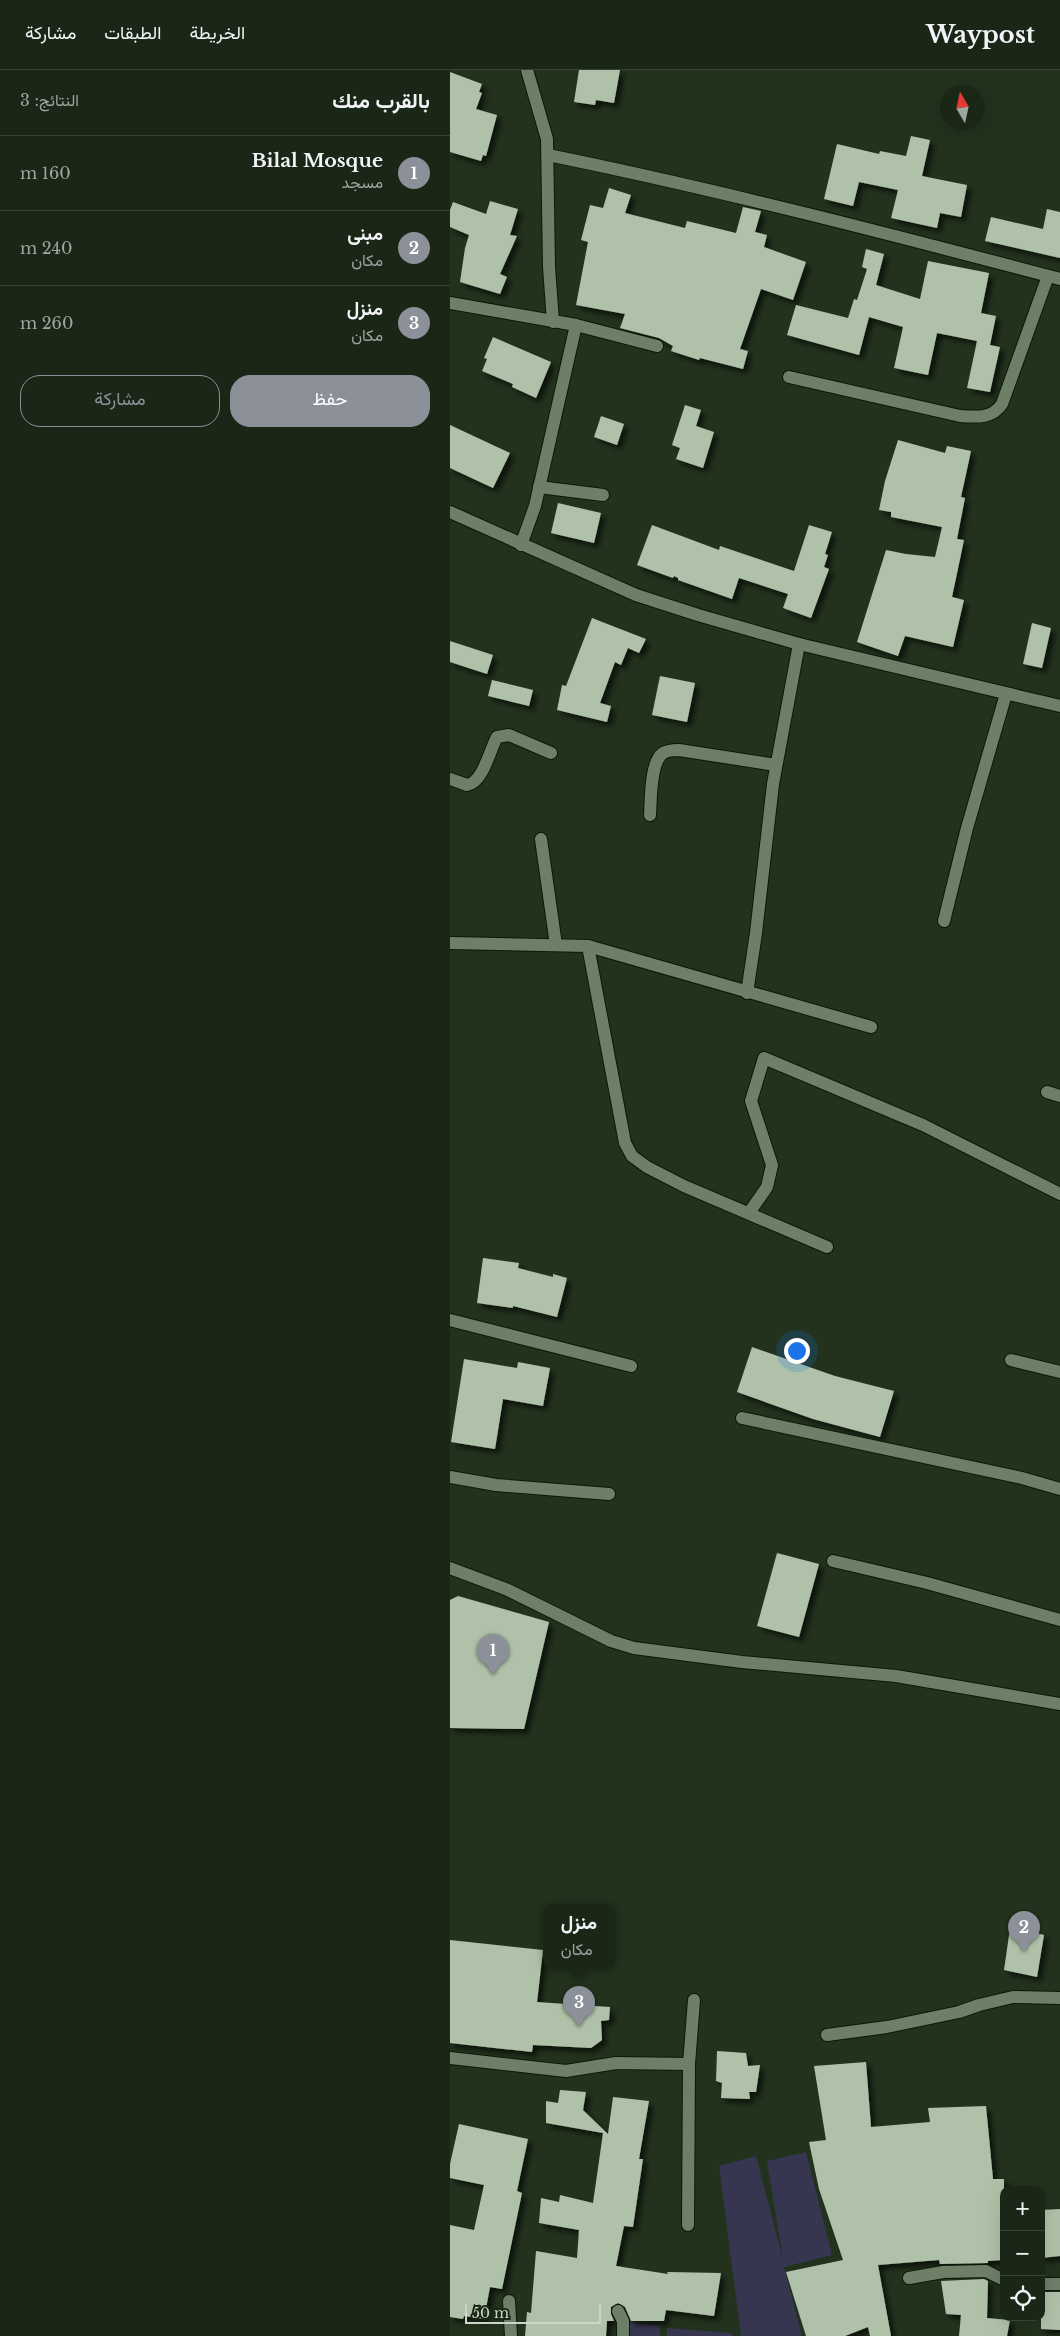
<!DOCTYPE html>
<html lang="ar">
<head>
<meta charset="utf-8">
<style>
  :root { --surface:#1a2616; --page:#273223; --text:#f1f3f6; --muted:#9fa5a1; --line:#384335; --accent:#8c9099 }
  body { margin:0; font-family:"Libre Baskerville",Vazirmatn,serif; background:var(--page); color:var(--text); direction:rtl }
  .controls { position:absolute; right:15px; bottom:15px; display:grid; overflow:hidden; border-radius:10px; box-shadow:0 5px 20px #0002 }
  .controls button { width:45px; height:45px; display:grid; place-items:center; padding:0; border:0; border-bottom:1px solid var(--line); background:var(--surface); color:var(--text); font:25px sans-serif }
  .compass { position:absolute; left:490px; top:15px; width:45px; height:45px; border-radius:50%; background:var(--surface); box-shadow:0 5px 20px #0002; rotate:351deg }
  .scale { position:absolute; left:15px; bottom:12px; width:136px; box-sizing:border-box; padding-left:5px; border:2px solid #ccd5c9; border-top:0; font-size:14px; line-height:18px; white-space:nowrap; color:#ccd5c9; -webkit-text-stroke:4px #192814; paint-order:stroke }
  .you { position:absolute; left:346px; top:1280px; width:18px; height:18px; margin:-12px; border:4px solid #fff; border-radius:50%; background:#1a73e8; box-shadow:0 0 0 8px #1a73e833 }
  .badge { display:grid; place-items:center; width:32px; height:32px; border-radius:50%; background:var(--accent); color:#fff; font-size:16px; font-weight:700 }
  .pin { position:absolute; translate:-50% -41px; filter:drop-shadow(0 1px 2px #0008) }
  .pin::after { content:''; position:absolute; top:26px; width:18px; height:15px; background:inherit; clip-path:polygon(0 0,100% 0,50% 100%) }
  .popup { position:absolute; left:93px; top:1834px; width:72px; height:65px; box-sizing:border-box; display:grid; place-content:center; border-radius:10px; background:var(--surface); filter:drop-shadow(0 1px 4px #0005); font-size:16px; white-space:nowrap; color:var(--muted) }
  .popup b { font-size:19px; color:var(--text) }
  .popup::after { content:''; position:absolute; left:50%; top:100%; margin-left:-10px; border:10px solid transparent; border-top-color:var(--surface) }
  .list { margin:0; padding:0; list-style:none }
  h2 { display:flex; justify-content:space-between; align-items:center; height:65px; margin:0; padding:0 20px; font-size:21px }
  h2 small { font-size:16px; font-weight:400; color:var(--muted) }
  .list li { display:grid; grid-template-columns:32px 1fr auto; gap:15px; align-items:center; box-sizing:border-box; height:75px; padding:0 20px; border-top:1px solid var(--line) }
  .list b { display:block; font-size:19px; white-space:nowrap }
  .list p { margin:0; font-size:16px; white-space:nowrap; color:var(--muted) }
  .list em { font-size:16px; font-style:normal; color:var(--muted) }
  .actions { display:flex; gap:10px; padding:15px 20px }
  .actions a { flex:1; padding:11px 0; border:1px solid var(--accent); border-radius:20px; text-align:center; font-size:18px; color:var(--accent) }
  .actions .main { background:var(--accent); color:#fff }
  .icon { flex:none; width:28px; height:28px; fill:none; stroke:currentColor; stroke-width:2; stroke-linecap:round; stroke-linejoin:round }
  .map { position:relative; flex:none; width:610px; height:2266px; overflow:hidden; direction:ltr }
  header { display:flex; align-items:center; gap:30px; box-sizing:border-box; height:70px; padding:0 25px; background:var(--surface); border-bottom:1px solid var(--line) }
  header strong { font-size:24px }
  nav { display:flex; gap:28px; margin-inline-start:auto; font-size:18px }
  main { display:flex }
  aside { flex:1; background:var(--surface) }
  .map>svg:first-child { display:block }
  .park { fill:#363651 }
  .building { fill:#afc2a9; filter:url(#shadow) }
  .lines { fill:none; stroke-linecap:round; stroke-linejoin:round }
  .minor-casing { stroke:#0b1907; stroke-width:14 }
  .minor { stroke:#6e7f68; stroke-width:12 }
</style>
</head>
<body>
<header>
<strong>Waypost</strong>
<nav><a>الخريطة</a><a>الطبقات</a><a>مشاركة</a></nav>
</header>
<main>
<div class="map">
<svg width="610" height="2266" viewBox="0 0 610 2266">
  <defs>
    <filter id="shadow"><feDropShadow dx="4.5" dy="4.5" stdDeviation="2.5" flood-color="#0009"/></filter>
  </defs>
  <rect width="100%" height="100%" fill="#22321d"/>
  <g class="park">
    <path d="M 356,2082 L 382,2185 L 334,2197 L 352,2266 L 291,2266 L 269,2096 L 306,2086 L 333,2189 L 317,2091 Z"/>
    <path d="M 178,2252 L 210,2256 L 210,2266 L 178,2266 Z"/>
    <path d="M 217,2258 L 282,2263 L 283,2266 L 217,2266 Z"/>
  </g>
  <g class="building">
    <path d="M 129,0 L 170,0 L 164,33 L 146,30 L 145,35 L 124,32 Z"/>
    <path d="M 0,2 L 32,14 L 29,22 L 32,23 L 26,39 L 47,45 L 36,86 L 33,85 L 31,91 L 0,82 Z"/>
    <path d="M 461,66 L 480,70 L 472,106 L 517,115 L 511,147 L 490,143 L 487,158 L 441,148 L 448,120 L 409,112 L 403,136 L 374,129 L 387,74 L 429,84 L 430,81 L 456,86 Z"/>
    <path d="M 159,118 L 181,125 L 175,143 L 235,158 L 237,151 L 286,163 L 293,137 L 311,141 L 305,162 L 317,165 L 314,177 L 356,192 L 343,230 L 311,219 L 290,279 L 298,281 L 293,299 L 250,288 L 249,290 L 221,281 L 223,276 L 209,268 L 170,258 L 175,244 L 126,235 L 138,172 L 131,170 L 140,135 L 153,138 Z"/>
    <path d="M 40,131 L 68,139 L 60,165 L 67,166 L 50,204 L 57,207 L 50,224 L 10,212 L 15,178 L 19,165 L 0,157 L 0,140 L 3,132 L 36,144 Z"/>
    <path d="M 597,139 L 610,142 L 610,188 L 535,171 L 541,147 L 593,159 Z"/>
    <path d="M 416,179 L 434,184 L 426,215 L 470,229 L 478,191 L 539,203 L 531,243 L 546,246 L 540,275 L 550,277 L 540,322 L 517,318 L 527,271 L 487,263 L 478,305 L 444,298 L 453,257 L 419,247 L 409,285 L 337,265 L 346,235 L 398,248 L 404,229 L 407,230 L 417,199 L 412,197 Z"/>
    <path d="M 43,267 L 101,292 L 86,328 L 62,317 L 63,314 L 32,301 L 37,289 L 34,288 Z"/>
    <path d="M 235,335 L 251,340 L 246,356 L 264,362 L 253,398 L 226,389 L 230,378 L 222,375 Z"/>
    <path d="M 151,346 L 174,354 L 167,375 L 144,367 Z"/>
    <path d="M 0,355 L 60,383 L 43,418 L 0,398 Z"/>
    <path d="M 448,370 L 495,383 L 497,376 L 521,381 L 511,427 L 515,428 L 507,469 L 514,470 L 502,527 L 514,530 L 503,577 L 455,566 L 448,586 L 407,572 L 436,480 L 456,484 L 485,487 L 492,457 L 441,447 L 441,442 L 429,440 L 435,411 Z"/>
    <path d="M 108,433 L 151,443 L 144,473 L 101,463 Z"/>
    <path d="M 202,455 L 269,480 L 270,476 L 344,501 L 359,455 L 382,462 L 375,484 L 378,485 L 374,497 L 379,499 L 361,548 L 333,538 L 338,524 L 289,508 L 282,529 L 228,510 L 228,508 L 224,506 L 223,508 L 187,495 Z"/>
    <path d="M 142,548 L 196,569 L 189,583 L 178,578 L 171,595 L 165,592 L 150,633 L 161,636 L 157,652 L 107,640 L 112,615 L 116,616 Z"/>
    <path d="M 582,553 L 601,558 L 592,598 L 573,594 Z"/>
    <path d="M 0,571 L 43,585 L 37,604 L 0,592 Z"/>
    <path d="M 210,606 L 245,613 L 237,652 L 202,645 Z"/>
    <path d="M 42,610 L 83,620 L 79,636 L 38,626 Z"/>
    <path d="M 33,1188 L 69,1193 L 68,1198 L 103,1207 L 103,1204 L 117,1208 L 107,1247 L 63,1236 L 63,1238 L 27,1233 Z"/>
    <path d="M 302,1277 L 385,1306 L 444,1321 L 430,1367 L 363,1349 L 287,1322 Z"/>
    <path d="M 14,1289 L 67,1298 L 68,1292 L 100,1298 L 93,1336 L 53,1329 L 45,1379 L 1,1372 Z"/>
    <path d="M 327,1483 L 369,1494 L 349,1567 L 307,1556 Z"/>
    <path d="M 8,1526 L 99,1552 L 74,1659 L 0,1658 L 0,1530 Z"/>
    <path d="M 561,1851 L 578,1853 L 579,1861 L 594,1865 L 587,1907 L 554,1900 Z"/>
    <path d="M 0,1870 L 93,1880 L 87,1932 L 160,1937 L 159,1950 L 151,1951 L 152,1970 L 141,1978 L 83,1975 L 82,1982 L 0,1973 Z"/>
    <path d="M 267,1981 L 296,1983 L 298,1996 L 310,1995 L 306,2022 L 299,2022 L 300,2029 L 271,2028 L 272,2013 L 266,2011 Z"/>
    <path d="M 416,1992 L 421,2057 L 480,2052 L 478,2038 L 536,2036 L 543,2109 L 554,2109 L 554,2190 L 538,2191 L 538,2193 L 490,2194 L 489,2190 L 428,2195 L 441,2266 L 420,2266 L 418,2257 L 395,2266 L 356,2266 L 336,2202 L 393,2190 L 369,2119 L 359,2072 L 376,2070 L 364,1996 Z"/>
    <path d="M 110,2020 L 136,2022 L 133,2040 L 158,2064 L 163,2027 L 199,2031 L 189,2089 L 193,2089 L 183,2157 L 174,2156 L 166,2196 L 218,2204 L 217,2202 L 271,2203 L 264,2246 L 216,2240 L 214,2251 L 181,2251 L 175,2237 L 168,2233 L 161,2237 L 161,2244 L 164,2251 L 157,2251 L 156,2266 L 75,2266 L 77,2242 L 81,2243 L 86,2181 L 127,2188 L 129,2160 L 89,2153 L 91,2128 L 109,2132 L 110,2125 L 143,2133 L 153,2063 L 96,2053 L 96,2031 L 108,2033 Z"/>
    <path d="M 9,2054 L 78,2069 L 67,2121 L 72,2123 L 52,2219 L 40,2217 L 34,2249 L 14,2246 L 13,2249 L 0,2247 L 0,2155 L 24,2160 L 34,2115 L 0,2108 L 0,2094 Z"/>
    <path d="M 610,2139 L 610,2186 L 591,2188 L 591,2140 Z"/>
    <path d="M 534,2209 L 538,2211 L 537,2248 L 560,2250 L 557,2266 L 509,2266 L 511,2245 L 496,2244 L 491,2211 Z"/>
    <path d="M 591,2222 L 610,2222 L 610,2260 L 591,2259 Z"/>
  </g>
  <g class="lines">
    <defs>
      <g id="minor">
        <path d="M 77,0 L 97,69 L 99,197 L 103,252"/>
        <path d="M 98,85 C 270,120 440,164 610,209"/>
        <path d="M 0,233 L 126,255 L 207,276"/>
        <path d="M 339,307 L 510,346 C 526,347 542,349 552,334 L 598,206"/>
        <path d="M 89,417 L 153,425"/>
        <path d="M 0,442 L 186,525 L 248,545 L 349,574 L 610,636"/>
        <path d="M 71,475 L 85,436 L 126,255"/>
        <path d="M 0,709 L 17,715 C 33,713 40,679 47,667 L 59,665 L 101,683"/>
        <path d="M 200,745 C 201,730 200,692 213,683 C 218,680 224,680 229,680 L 326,695"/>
        <path d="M 91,769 L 106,875"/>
        <path d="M 494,851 L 517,758 L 556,624"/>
        <path d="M 0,873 L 138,876 L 175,1073 L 182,1086 L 197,1097 L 234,1116 L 377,1177"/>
        <path d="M 138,876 L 421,957"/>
        <path d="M 297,923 L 306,863 L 323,714 L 349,574"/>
        <path d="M 597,1022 L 610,1026"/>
        <path d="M 299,1143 L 317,1117 L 322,1095 L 301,1031 L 314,988 L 473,1055 L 610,1124"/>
        <path d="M 0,1250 L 181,1296"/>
        <path d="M 561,1290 L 610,1302"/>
        <path d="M 292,1348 L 572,1408 L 610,1419"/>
        <path d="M 0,1407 L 46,1415 L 159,1424"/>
        <path d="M 383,1491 L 477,1513 L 610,1550"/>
        <path d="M 0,1498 L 58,1520 L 161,1571 L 184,1578 L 292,1592 L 446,1606 L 610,1634"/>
        <path d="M 377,1965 L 437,1957 L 509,1942 L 529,1935 L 563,1927 L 610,1928"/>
        <path d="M 0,1988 L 116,2001 L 166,1993 L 239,1994"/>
        <path d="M 238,2155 L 239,1994 L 244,1930"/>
        <path d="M 459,2208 L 493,2202 L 536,2201 L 554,2210"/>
        <path d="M 591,2214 L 610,2214"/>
        <path d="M 59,2231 L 61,2266"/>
        <path d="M 168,2241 L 173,2251 L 173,2266"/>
      </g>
    </defs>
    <use href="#minor" class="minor-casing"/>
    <use href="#minor" class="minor"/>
  </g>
</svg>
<div class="controls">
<button>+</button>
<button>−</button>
<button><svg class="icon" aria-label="locate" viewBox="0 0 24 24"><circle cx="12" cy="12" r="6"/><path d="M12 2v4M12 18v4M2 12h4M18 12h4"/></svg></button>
</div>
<svg class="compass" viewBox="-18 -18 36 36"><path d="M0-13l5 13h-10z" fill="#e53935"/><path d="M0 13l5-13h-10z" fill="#9fa5a1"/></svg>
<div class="scale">50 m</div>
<div class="you"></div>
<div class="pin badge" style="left:43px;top:1605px">1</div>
<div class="pin badge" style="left:574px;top:1882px">2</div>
<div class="pin badge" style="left:129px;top:1957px">3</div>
<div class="popup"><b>منزل</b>مكان</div>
</div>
<aside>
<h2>بالقرب منك<small>النتائج: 3</small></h2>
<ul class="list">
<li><span class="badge">1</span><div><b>Bilal Mosque</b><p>مسجد</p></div><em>160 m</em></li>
<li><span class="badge">2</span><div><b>مبنى</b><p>مكان</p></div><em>240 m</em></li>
<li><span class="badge">3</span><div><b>منزل</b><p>مكان</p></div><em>260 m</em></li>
</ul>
<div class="actions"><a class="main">حفظ</a><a>مشاركة</a></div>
</aside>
</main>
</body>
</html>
